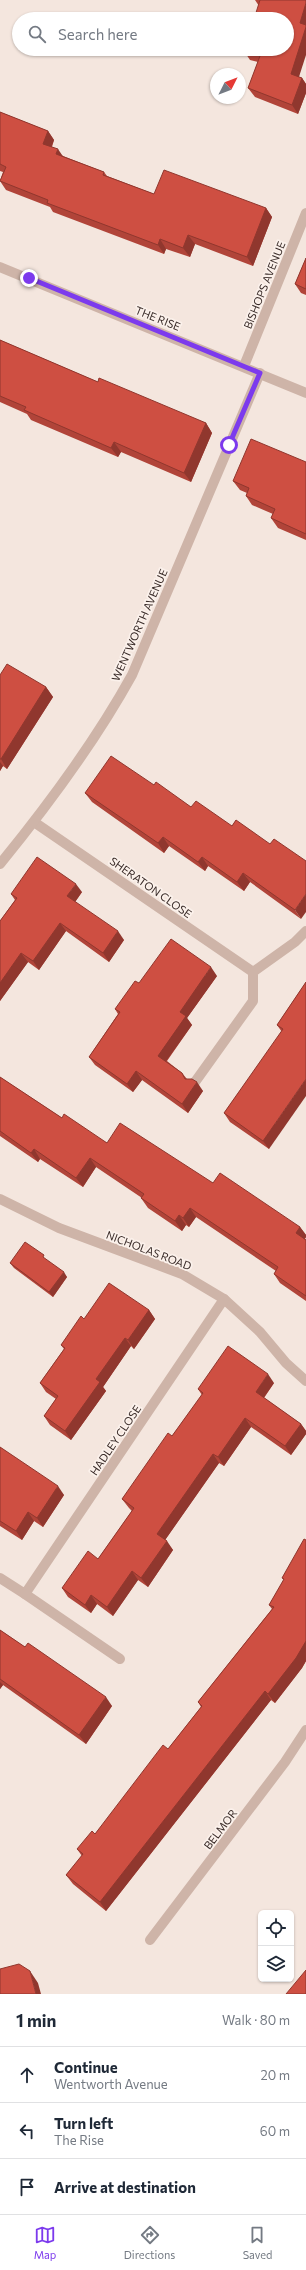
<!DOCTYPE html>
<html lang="en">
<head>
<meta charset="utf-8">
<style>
  :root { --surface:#fff; --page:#f6f6f7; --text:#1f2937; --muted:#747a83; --line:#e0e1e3; --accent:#7c3aed }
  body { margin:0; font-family:Commissioner,sans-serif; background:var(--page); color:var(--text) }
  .controls { position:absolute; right:12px; bottom:12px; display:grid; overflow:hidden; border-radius:6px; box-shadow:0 1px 3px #0004 }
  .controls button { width:36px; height:36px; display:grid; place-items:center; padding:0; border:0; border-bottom:1px solid var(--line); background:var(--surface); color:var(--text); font:20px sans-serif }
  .compass { position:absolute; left:210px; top:68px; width:36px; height:36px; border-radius:50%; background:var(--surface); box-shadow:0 1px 3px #0004; rotate:48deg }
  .stop { position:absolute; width:12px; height:12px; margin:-9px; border:3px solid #7c3aed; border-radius:50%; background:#fff }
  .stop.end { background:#7c3aed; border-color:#fff; box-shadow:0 1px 4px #0008 }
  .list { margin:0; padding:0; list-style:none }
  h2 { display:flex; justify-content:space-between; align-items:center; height:52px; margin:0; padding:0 16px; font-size:17px }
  h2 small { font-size:13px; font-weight:400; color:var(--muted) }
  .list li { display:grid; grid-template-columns:26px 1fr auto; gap:12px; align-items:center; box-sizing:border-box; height:56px; padding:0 16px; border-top:1px solid var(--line) }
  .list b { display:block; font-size:15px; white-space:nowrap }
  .list p { margin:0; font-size:13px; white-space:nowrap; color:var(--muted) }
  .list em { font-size:13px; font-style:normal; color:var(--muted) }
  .icon { flex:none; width:22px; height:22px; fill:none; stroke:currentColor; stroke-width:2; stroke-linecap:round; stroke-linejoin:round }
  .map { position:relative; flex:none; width:306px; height:1994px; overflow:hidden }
  .search { position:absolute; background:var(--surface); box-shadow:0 1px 3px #0004; left:12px; right:12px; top:12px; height:44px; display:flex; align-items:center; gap:10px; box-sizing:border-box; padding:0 14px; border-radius:22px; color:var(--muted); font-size:15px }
  .sheet { height:220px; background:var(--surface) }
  nav { display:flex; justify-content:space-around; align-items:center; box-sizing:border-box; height:56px; border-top:1px solid var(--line); background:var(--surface); font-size:11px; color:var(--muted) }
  nav a { display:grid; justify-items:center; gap:2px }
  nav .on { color:var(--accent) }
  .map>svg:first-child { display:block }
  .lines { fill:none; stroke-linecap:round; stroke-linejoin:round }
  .minor { stroke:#ceb4a8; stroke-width:10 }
  .wall { fill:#b14439 }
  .shaded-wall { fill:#90372e }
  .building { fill:#ce4f42; stroke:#90372e }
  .route { stroke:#7c3aed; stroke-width:5 }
  .labels { text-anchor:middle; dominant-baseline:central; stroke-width:3.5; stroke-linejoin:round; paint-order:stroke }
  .street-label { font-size:11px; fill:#3a2c29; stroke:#fbf1eb }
</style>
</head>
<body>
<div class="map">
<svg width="306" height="1994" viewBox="0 0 306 1994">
  <rect width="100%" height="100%" fill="#f4e6de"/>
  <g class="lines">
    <g class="minor">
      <path d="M 0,267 L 306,393"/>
      <path d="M 244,366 L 306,213"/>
      <path d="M 34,822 L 253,972"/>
      <path d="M 0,864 C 49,804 95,742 132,675 L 260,373"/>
      <path d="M 195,1082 L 253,1001 L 253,972 L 295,942 L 306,931"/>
      <path d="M 0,1199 L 59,1228 L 182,1274 L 224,1299 L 260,1332 L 286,1363 L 306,1381"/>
      <path d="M 0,1578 L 25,1594 L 224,1299"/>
      <path d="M 25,1594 L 120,1659"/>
      <path d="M 150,1940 L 285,1762 L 306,1730"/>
    </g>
  </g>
  <g class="wall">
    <path d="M 255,0 L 306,0 L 299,77 L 302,78 L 306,84 L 306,93 L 298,114 L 255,97 L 248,88 L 258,62 L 250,60 L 244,51 L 259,6 Z"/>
    <path d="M 0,112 L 48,131 L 54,140 L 52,147 L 63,156 L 104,172 L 107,176 L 154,194 L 266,208 L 272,217 L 253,266 L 195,244 L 190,257 L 166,249 L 164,254 L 53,212 L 50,207 L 6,190 L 0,181 L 3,172 L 0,171 Z"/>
    <path d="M 306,258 L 306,295 L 301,293 L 295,284 Z"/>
    <path d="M 0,340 L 98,382 L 206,423 L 212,433 L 191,482 L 121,452 L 118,457 L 31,420 L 27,414 L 0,402 Z"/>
    <path d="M 306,462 L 306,540 L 278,528 L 271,518 L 273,514 L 252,505 L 246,496 L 247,493 L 240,490 L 233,481 Z"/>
    <path d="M 0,675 L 46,687 L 53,697 L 7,769 L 3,766 L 0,771 Z"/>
    <path d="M 154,785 L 191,807 L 232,826 L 236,820 L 301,919 L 250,882 L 244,891 L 208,866 L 205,871 L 169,846 L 164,853 L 92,802 L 85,793 Z"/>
    <path d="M 82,892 L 75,902 L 124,940 L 109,962 L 66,931 L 39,970 L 28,962 L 0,1001 L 0,921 L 15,900 L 11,894 Z"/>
    <path d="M 217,976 L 187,1018 L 192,1025 L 167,1061 L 182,1073 L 187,1079 L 203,1091 L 188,1113 L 142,1080 L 133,1092 L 95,1065 L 89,1057 L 118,1014 L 115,1009 L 139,983 Z"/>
    <path d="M 306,982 L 269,1149 L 230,1122 L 224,1113 L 282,1032 L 277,1025 Z"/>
    <path d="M 0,1077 L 62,1118 L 107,1143 L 213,1183 L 300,1227 L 306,1235 L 306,1237 L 305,1239 L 306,1240 L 306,1301 L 280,1283 L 274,1274 L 276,1271 L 196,1217 L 189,1227 L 186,1225 L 182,1231 L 148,1208 L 141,1198 L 142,1198 L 96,1167 L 83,1187 L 40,1159 L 38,1162 L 0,1136 Z"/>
    <path d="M 48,1261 L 67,1277 L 53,1297 L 14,1268 L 10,1263 Z"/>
    <path d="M 149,1310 L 155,1319 L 134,1349 L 131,1346 L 103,1387 L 106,1391 L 71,1440 L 50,1425 L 44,1416 L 56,1399 L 46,1392 L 40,1383 L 64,1349 L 61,1345 L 84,1319 Z"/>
    <path d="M 274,1383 L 264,1398 L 301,1424 L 306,1431 L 306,1434 L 291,1455 L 251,1427 L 224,1466 L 219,1463 L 165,1540 L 173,1550 L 148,1587 L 138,1580 L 113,1616 L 97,1604 L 91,1613 L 68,1597 L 62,1588 L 98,1559 L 132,1511 L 129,1508 L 122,1499 L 172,1436 L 202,1395 L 198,1389 Z"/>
    <path d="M 0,1447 L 64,1495 L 43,1527 L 34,1521 L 22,1540 L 0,1526 Z"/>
    <path d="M 306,1540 L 306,1661 L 302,1668 L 275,1703 L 271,1700 L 106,1911 L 73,1884 L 66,1875 L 82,1856 L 77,1849 L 95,1834 L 168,1749 L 201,1707 L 198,1702 L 272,1609 L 269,1605 L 284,1580 L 282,1578 Z"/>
    <path d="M 0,1630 L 112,1706 L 86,1744 L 3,1685 L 0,1689 Z"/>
  </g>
  <g class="shaded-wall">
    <path d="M 306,3 L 306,55 L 297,83 L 291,74 L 300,23 Z"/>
    <path d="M 302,78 L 306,84 L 306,93 L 298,114 L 292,105 Z"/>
    <path d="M 48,131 L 54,140 L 49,153 L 43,144 Z"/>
    <path d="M 58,149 L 64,158 L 56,154 Z"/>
    <path d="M 266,208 L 272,217 L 253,266 L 247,257 Z"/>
    <path d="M 188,235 L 195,244 L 190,257 L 183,248 Z"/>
    <path d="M 160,239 L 166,249 L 164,254 L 158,245 Z"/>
    <path d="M 206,423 L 212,433 L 191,482 L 184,473 Z"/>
    <path d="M 114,442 L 121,452 L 118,457 L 111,448 Z"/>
    <path d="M 46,687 L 53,697 L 7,769 L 1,759 Z"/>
    <path d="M 0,762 L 3,766 L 0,771 Z"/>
    <path d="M 163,837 L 169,846 L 164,853 L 158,843 Z"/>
    <path d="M 202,857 L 208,866 L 205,871 L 198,862 Z"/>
    <path d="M 243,873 L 250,882 L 244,891 L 237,882 Z"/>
    <path d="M 76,884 L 82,892 L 73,905 L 67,896 Z"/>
    <path d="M 306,894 L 306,912 L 301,919 L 295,910 Z"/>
    <path d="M 60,923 L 66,931 L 39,970 L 33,961 Z"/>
    <path d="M 118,931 L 124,940 L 109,962 L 103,953 Z"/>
    <path d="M 21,953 L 28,962 L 0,1001 L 0,983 Z"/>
    <path d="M 211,967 L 217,976 L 187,1018 L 192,1025 L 164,1064 L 158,1056 L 180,1012 Z"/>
    <path d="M 136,1071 L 142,1080 L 133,1092 L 127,1084 Z"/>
    <path d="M 306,1079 L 306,1096 L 269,1149 L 263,1141 Z"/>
    <path d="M 197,1082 L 203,1091 L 188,1113 L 182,1104 Z"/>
    <path d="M 34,1149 L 40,1159 L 38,1162 L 31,1153 Z"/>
    <path d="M 90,1158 L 96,1167 L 83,1187 L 76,1178 Z"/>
    <path d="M 190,1208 L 196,1217 L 189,1227 L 183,1218 Z"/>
    <path d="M 179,1215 L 186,1225 L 182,1231 L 175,1221 Z"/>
    <path d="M 300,1227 L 306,1235 L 306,1237 L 302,1243 L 296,1233 Z"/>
    <path d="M 64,1272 L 67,1277 L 53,1297 L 49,1292 Z"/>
    <path d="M 149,1310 L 155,1319 L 134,1349 L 128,1340 Z"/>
    <path d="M 125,1338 L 131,1346 L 103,1387 L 106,1391 L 71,1440 L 65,1431 L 96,1379 Z"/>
    <path d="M 268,1374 L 274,1383 L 262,1400 L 256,1392 Z"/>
    <path d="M 245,1418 L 251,1427 L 224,1466 L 218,1457 Z"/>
    <path d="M 301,1424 L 306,1431 L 306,1434 L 291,1455 L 285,1446 Z"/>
    <path d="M 213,1454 L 219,1463 L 163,1543 L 157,1534 Z"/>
    <path d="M 58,1486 L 64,1495 L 43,1527 L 37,1518 Z"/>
    <path d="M 28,1512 L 34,1521 L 22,1540 L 16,1531 Z"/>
    <path d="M 167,1541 L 173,1550 L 148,1587 L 141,1578 Z"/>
    <path d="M 132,1571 L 138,1580 L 113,1616 L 107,1607 Z"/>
    <path d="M 91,1595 L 97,1604 L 91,1613 L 85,1605 Z"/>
    <path d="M 306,1641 L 306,1661 L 302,1668 L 275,1703 L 268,1694 Z"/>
    <path d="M 0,1682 L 3,1685 L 0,1689 Z"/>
    <path d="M 265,1691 L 271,1700 L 106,1911 L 100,1902 Z"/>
    <path d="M 106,1697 L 112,1706 L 86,1744 L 79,1735 Z"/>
    <path d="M 30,1971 L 38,1983 L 41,1994 L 36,1994 Z"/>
  </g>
  <g class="building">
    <path d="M 260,0 L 306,0 L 306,3 L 300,23 L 306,25 L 306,27 L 291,74 L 302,78 L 292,105 L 248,88 L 260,56 L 244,51 L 244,49 L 287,49 L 287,19 L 254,19 Z"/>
    <path d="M 0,112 L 48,131 L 43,144 L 58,149 L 56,154 L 104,172 L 103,175 L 154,194 L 164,170 L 266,208 L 247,257 L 188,235 L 183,248 L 160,239 L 158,245 L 47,203 L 48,200 L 0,181 L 6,167 L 0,164 Z"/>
    <path d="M 306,258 L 306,289 L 295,284 Z"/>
    <path d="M 0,340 L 98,382 L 99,378 L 206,423 L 184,473 L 114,442 L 111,448 L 24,410 L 26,407 L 0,396 Z"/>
    <path d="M 251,439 L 306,462 L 306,534 L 271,518 L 275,509 L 246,496 L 249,488 L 233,481 Z"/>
    <path d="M 7,664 L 46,687 L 1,759 L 0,759 L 0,675 Z"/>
    <path d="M 111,756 L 154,785 L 156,782 L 191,807 L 196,801 L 232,826 L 236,820 L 270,844 L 274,839 L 306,861 L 306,894 L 295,910 L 243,873 L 237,882 L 202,857 L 198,862 L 163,837 L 158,843 L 85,793 Z"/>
    <path d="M 37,857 L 76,884 L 67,896 L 118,931 L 103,953 L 60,923 L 33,961 L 21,953 L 0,983 L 0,921 L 17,898 L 11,894 Z"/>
    <path d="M 171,939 L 211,967 L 180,1012 L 186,1016 L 158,1056 L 182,1073 L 185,1079 L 192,1079 L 197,1082 L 182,1104 L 136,1071 L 127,1084 L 89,1057 L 120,1012 L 115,1009 L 135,981 L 139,983 Z"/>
    <path d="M 306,982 L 306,1079 L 263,1141 L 224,1113 L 283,1029 L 277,1025 Z"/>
    <path d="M 0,1077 L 62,1118 L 64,1114 L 107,1143 L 120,1123 L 213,1183 L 220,1173 L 300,1227 L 296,1233 L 306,1240 L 306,1296 L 274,1274 L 278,1267 L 190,1208 L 183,1218 L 179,1215 L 175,1221 L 141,1198 L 144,1194 L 90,1158 L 76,1178 L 34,1149 L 31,1153 L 0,1131 Z"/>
    <path d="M 25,1242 L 44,1255 L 43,1257 L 64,1272 L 49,1292 L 10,1263 Z"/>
    <path d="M 109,1283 L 149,1310 L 128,1340 L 125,1338 L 96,1379 L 100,1382 L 65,1431 L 44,1416 L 58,1396 L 40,1383 L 65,1348 L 61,1345 L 81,1316 L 84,1319 Z"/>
    <path d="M 228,1346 L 268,1374 L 256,1392 L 301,1424 L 285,1446 L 245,1418 L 218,1457 L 213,1454 L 157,1534 L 167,1541 L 141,1578 L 132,1571 L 107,1607 L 91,1595 L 85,1605 L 62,1588 L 88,1551 L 98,1559 L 134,1508 L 122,1499 L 168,1433 L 172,1436 L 203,1393 L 198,1389 Z"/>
    <path d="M 0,1447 L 58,1486 L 37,1518 L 28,1512 L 16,1531 L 0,1521 Z"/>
    <path d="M 304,1539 L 306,1540 L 306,1641 L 296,1658 L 268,1694 L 265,1691 L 100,1902 L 66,1875 L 83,1854 L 77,1849 L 92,1831 L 95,1834 L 163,1745 L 168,1749 L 202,1706 L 198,1702 L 274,1607 L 269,1605 L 284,1579 L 282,1578 Z"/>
    <path d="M 0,1630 L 25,1647 L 28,1643 L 106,1697 L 79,1735 L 0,1679 Z"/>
    <path d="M 19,1964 L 30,1971 L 36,1994 L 0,1994 L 0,1969 Z"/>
    <path d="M 306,1970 L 306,1994 L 286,1994 Z"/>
  </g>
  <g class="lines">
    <path class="route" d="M 29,278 L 260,373 L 229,445"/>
  </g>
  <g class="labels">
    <g class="street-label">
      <text transform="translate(264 285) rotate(-68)">BISHOPS AVENUE</text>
      <text transform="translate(158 318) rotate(22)">THE RISE</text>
      <text transform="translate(139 625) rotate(-66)">WENTWORTH AVENUE</text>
      <text transform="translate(151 887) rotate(35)">SHERATON CLOSE</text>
      <text transform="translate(149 1250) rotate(21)">NICHOLAS ROAD</text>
      <text transform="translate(115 1440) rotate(-56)">HADLEY CLOSE</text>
      <text transform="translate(220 1829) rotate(-53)">BELMOR</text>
    </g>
  </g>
</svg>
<div class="controls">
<button><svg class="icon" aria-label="locate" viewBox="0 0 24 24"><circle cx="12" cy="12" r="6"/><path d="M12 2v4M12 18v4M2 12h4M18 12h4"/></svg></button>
<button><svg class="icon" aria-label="layers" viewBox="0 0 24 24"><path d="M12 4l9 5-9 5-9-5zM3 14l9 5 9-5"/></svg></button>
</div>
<svg class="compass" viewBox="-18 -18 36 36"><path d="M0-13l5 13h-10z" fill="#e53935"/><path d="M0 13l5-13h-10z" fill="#747a83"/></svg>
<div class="stop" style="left:229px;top:445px"></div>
<div class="stop end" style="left:29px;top:278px"></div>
<div class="search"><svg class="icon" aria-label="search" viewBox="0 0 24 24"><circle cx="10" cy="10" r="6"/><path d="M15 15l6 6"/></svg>Search here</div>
</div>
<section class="sheet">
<h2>1 min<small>Walk · 80 m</small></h2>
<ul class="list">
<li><svg class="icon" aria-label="ahead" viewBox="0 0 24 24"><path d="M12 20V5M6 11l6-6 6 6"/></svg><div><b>Continue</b><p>Wentworth Avenue</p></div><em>20 m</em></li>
<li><svg class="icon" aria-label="left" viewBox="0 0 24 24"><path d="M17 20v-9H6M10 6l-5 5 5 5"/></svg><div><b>Turn left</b><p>The Rise</p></div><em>60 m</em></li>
<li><svg class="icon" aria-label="arrive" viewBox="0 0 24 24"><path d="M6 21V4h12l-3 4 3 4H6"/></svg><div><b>Arrive at destination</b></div></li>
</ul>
</section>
<nav>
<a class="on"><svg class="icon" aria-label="map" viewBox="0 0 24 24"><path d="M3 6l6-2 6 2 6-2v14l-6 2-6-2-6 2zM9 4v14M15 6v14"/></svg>Map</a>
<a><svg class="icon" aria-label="directions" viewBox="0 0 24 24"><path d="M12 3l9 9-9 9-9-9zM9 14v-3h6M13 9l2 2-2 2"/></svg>Directions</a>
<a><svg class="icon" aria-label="saved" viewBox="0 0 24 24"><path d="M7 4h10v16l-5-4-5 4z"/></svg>Saved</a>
</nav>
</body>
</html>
